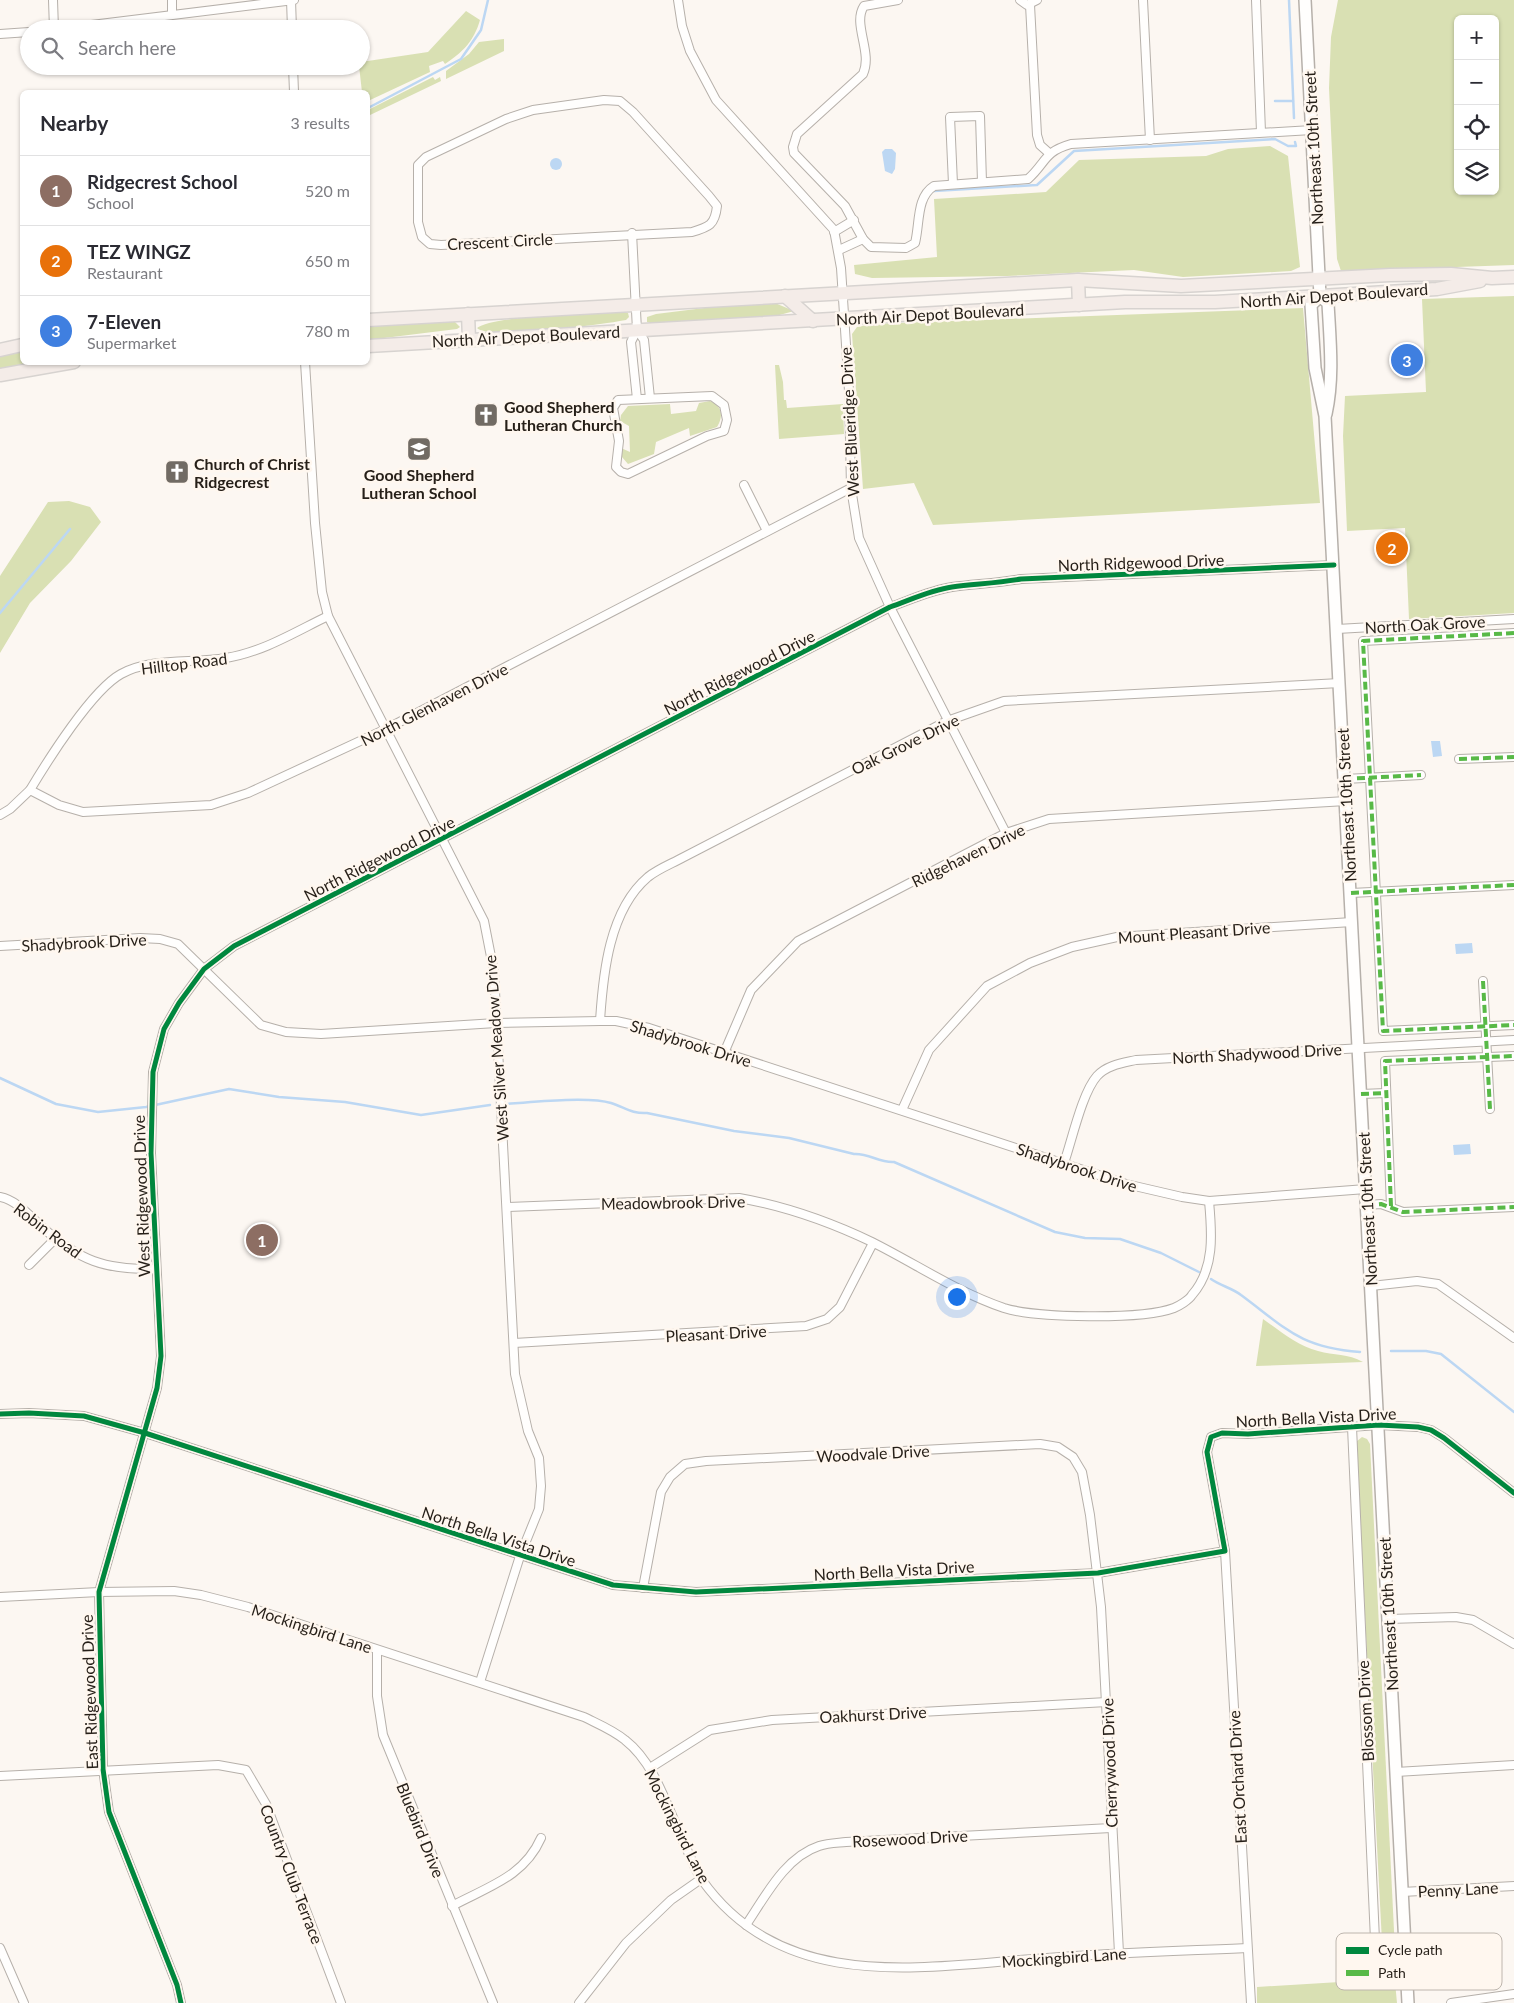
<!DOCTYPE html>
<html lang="en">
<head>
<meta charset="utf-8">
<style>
  :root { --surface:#fff; --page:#f2f2f3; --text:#2b2b33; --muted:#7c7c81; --line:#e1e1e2; --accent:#0b8043 }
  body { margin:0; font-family:Lato,sans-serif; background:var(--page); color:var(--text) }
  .controls { position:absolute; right:15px; top:15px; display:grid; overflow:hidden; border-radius:8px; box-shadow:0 1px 4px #0004 }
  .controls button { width:45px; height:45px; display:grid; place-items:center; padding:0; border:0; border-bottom:1px solid var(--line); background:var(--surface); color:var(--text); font:25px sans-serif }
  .you { position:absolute; left:956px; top:1296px; width:18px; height:18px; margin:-12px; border:4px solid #fff; border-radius:50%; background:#1a73e8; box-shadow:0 0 0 8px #1a73e833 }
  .badge { display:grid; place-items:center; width:32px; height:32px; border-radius:50%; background:var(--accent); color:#fff; font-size:16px; font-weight:700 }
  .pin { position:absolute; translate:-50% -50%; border:2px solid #fff; box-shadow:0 1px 5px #0006 }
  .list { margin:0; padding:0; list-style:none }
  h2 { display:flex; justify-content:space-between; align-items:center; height:65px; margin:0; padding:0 20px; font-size:21px }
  h2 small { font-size:16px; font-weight:400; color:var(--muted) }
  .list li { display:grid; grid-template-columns:32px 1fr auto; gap:15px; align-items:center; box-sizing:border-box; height:70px; padding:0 20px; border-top:1px solid var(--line) }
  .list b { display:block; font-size:19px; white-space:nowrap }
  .list p { margin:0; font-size:16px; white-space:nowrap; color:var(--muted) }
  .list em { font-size:16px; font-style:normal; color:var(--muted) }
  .icon { flex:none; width:28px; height:28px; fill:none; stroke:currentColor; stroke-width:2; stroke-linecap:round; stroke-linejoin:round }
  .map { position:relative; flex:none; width:1514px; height:2003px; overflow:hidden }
  .search { position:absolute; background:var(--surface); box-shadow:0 1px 4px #0004; left:20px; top:20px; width:350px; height:55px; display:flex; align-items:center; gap:12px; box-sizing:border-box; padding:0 18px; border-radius:28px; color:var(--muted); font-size:19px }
  .panel { position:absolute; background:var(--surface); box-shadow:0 1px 4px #0004; left:20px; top:90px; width:350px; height:275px; border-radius:8px }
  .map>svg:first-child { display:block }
  .green { fill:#d9e0b3; fill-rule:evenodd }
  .water { fill:#bcd7f3 }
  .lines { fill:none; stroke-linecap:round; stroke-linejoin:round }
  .stream { stroke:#bcd7f3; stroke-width:2.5 }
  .minor-casing { stroke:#b6b0aa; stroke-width:10 }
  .secondary-casing { stroke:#b6b0aa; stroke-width:14 }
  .primary-casing { stroke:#d7d3d0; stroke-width:15 }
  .minor { stroke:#fffefd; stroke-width:8 }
  .secondary { stroke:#fffefd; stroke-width:11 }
  .primary { stroke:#f4ece8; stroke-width:12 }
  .quiet { stroke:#58b947; stroke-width:4; stroke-dasharray:8 4; stroke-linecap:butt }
  .cycleway-casing { stroke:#fff7ef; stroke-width:8 }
  .cycleway { stroke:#00873e; stroke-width:5 }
  .labels { text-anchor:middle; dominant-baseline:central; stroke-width:5; stroke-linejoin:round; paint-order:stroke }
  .street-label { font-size:16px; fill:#261f18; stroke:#fff7ef }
  .poi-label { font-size:16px; font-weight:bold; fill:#261f18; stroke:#fff7ef; text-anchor:start }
  .key { fill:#fff7ef; stroke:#beb6ae; stroke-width:1 }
  .key-label { font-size:14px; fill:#261f18 }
</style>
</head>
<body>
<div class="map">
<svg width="1514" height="2003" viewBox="0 0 1514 2003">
  <rect width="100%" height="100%" fill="#fcf7f2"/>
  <g class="green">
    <path d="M 1338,0 L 1514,0 L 1514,265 L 1341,271 L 1337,259 L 1329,88 L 1331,37 ZM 1458,19 L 1495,19 L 1495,191 L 1458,191 Z"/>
    <path d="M 466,11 L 480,20 C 474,41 463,52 445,64 L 443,61 L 429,66 L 430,72 L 368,101 L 368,92 L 362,92 L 359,66 L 361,66 L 361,62 L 428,52 Z"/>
    <path d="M 504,39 L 504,51 L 446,79 L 446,71 L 469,54 L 479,42 Z"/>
    <path d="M 433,77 L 435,80 L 440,77 L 441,81 L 368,116 L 368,110 Z"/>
    <path d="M 1270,146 L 1288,156 L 1300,267 L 1291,271 L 1183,277 L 1134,270 L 1007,276 L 872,278 L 855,274 L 854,265 L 937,257 L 934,199 L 1046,192 L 1079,160 L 1206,156 L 1228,149 Z"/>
    <path d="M 1514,296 L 1514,613 L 1409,619 L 1405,528 L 1347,531 L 1343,436 L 1345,396 L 1426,392 L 1422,299 Z"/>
    <path d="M 775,303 L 794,311 L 776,316 L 655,324 L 647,322 L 647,317 L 656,314 L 704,308 Z"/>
    <path d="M 1303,308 L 1320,503 L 933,525 L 914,483 L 863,489 L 852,334 L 857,327 L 871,324 Z"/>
    <path d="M 615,311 L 628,313 L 629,317 L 626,320 C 606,324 486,340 477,328 C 491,316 591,313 615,311 Z"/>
    <path d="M 453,320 L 460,327 L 457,329 L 368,340 L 368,326 Z"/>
    <path d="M 22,350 L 22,362 L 26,363 L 0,370 L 0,355 Z"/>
    <path d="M 775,365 L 779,365 L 783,382 L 784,400 L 786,400 L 787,408 L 843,404 L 844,434 L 779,439 Z"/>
    <path d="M 710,401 C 722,406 724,416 717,427 L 690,436 L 689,428 L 656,442 L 654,454 L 628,464 L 622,457 L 621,448 L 630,452 L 629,426 L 620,421 L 621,415 L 628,406 L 670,404 L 671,414 L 696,411 L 699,403 Z"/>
    <path d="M 69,501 L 90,507 L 101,522 L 71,561 L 30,603 L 0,653 L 0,576 L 48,502 Z"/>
    <path d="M 1263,1319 C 1280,1331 1298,1346 1318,1351 C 1334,1356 1348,1353 1363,1362 L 1256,1366 Z"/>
    <path d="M 1362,1437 L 1367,1439 L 1370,1444 L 1395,1951 L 1394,1962 L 1390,1966 L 1383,1961 L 1356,1442 Z"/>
    <path d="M 1389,1979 L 1395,1982 L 1397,2003 L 1257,2003 L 1257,1987 Z"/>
  </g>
  <g class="water">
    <path d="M 885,149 L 892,149 L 896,153 L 895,169 L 892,174 L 885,171 L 882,152 Z"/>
    <circle cx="556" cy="164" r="6"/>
    <path d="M 1431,741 L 1440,741 L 1442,756 L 1433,757 Z"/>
    <path d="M 1472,943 L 1473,953 L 1456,954 L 1455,944 Z"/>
    <path d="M 1470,1144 L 1471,1154 L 1454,1155 L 1453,1145 Z"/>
  </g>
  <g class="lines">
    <g class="stream">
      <path d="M 1289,0 L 1294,118"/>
      <path d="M 1275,101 L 1293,101"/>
      <path d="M 368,108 L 461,59 L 481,30 L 488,0"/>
      <path d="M 934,191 L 1037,185 L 1074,151 L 1275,139 L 1288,146 L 1296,146 L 1295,142"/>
      <path d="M 0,613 L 70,529"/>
      <path d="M 0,1078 L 56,1104 L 98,1112 L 146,1107 L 229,1089 L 279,1097 L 345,1102 L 421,1115 L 490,1105"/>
      <path d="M 506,1104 C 531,1102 589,1096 611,1103 C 624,1107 632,1114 647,1113 L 734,1131 L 789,1138 L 854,1154 C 869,1153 879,1163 894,1162 L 1055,1232 L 1085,1238 L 1120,1239 L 1161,1253 L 1199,1272"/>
      <path d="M 1211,1279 C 1221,1286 1232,1288 1241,1295 C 1287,1329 1299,1347 1360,1352"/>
      <path d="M 1391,1351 L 1426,1351 L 1441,1354 L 1514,1412"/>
    </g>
    <defs>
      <g id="minor">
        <path d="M 53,0 L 54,29"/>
        <path d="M 172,0 L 172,14"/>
        <path d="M 291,0 L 292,29"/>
        <path d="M 678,0 L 682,26 L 690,51 L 716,100 L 834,230 L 841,268 L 849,391 L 851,488 L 859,538 L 890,607 L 1006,833"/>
        <path d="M 898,0 L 864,6 C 852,24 873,52 863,74 L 797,134 L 793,147 L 794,153 L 845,206 L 863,239 L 871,247 L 906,248 L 915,243 C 920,224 916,197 934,186 L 1028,179 C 1047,162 1043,152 1071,144 L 1312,130"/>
        <path d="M 1020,0 L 1027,5 L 1037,0"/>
        <path d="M 1143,0 L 1150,140"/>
        <path d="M 1256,0 L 1261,132"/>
        <path d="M 1030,5 L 1037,135 L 1040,145 L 1049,153"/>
        <path d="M 59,29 L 294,0"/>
        <path d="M 0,34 L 29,32"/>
        <path d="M 293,66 L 294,92"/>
        <path d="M 604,100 L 620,101 L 633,112 L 709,196 L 717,206 C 715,225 709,227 692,232 L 441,245 L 430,244 L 422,237 L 418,222 L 418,165 L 426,157 L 506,119 L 533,110 Z"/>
        <path d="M 953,184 L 950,117 L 980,116 L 982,182"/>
        <path d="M 834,232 L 854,220"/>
        <path d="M 632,233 L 637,330"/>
        <path d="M 839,250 L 863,239"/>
        <path d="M 637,330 L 631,342 L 637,399"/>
        <path d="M 637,330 L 644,340 L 650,398"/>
        <path d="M 305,362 L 315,523 L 322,592 L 328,616 L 484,921 L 494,972 L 515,1374 L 528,1431 L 539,1458 L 541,1486 L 539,1509 L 520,1556 L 480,1682"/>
        <path d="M 712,396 L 724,405 L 727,420 L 724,431 L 707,436 L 628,474 L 621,472 L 616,467 L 619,441 L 613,408 L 618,400 Z"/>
        <path d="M 744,485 L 767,531"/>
        <path d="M 1337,629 L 1514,619"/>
        <path d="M 1514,633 L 1363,641 L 1383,1031 L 1514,1025"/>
        <path d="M 1459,759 L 1514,757"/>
        <path d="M 1345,779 L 1421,775"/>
        <path d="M 30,790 C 48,760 92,690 121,674 C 152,657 192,664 226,658 C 263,652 295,632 328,616"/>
        <path d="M 0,815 L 10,809 L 30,790 L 59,805 L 83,812 L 211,805 L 248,793 L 386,729 L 851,488"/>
        <path d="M 1351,893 L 1514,885"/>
        <path d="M 0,946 L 140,938 L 160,939 L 178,944 L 261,1025 L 286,1032 L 321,1034 L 496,1023 L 600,1021 L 616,1021 L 649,1028 L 1126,1184 L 1182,1197 L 1209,1201 L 1366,1189"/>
        <path d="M 1483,981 L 1490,1109"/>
        <path d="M 600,1021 C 603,974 609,910 648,877 C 658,869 671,864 682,858 L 947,721 L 1004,701 L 1340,683"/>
        <path d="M 724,1053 L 751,990 L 798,941 L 1006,833 L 1049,819 L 1346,801"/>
        <path d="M 1361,1094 L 1386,1093"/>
        <path d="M 902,1110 L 929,1050 L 987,986 L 1030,963 L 1072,947 L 1117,937 L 1352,922"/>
        <path d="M 1064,1163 C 1072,1140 1082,1093 1097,1076 C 1107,1065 1123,1063 1136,1060 L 1514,1040"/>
        <path d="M 0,1197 C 16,1200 29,1215 41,1226 C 79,1261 105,1270 156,1269"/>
        <path d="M 1367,1205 L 1381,1204 L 1403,1212 L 1514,1207"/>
        <path d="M 1391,1206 L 1385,1061 L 1514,1056"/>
        <path d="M 507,1207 L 739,1198 C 785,1206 830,1222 872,1242 C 916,1264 957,1292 1004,1308 C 1036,1318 1142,1320 1174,1308 C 1179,1306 1189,1300 1192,1295 C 1215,1269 1212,1233 1209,1201"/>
        <path d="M 29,1265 L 55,1239"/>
        <path d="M 1371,1286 L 1417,1281 L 1438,1284 L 1514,1338"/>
        <path d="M 514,1343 L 806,1326 L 827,1319 L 840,1307 L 873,1243"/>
        <path d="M 0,1414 L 29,1413 L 84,1416 L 145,1433 L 613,1585 L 696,1592 L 1098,1573 L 1225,1551 L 1207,1452 L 1211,1437 L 1222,1433 L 1248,1434 L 1379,1425 L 1418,1427 L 1431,1430 L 1444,1438 L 1514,1493"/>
        <path d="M 1352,1427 L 1375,1940 L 1380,1969 L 1388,1972 L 1406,1972"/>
        <path d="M 1225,1551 L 1251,2003"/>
        <path d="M 643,1588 L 661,1492 L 670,1477 L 685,1464 L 706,1461 L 1040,1444 L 1058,1447 L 1073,1457 L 1082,1472 L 1090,1515 L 1101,1607 L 1119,1953"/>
        <path d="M 0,1597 L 99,1592 L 174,1591 L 201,1595 L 248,1607 L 584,1717 C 598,1724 613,1730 625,1740 C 656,1764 668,1810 685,1845 C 690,1856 695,1870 702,1880 C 785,1996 925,1966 1047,1958 C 1113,1953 1180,1951 1247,1948"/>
        <path d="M 1389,1619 L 1456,1617 L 1473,1620 L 1514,1644"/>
        <path d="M 377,1650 L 377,1696 L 383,1735 L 493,2003"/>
        <path d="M 650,1768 L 710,1730 L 772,1720 L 1107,1702"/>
        <path d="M 1396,1772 L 1514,1765"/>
        <path d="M 0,1776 L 218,1765 L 246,1770 L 266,1804 L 341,2003"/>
        <path d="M 1402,1892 L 1514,1886"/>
        <path d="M 452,1906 C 487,1887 524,1877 541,1838"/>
        <path d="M 746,1925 C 765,1897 785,1857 819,1846 C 828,1843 837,1843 846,1842 L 1111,1828"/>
        <path d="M 0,1948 L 24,2003"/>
        <path d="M 181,2003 L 177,1985 L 109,1812 L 103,1769 L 99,1592 L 157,1388 L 161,1356 L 151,1153 L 153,1072 L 164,1029 L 179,1003 L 204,969 L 234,946 L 890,607 C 910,600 931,590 952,587 C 975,584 998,583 1021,579 L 1334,565"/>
        <path d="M 579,2003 L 626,1943 L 671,1900 L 701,1879"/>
        <path d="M 1451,2003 L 1514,1994"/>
      </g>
      <g id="secondary">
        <path d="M 1305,0 L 1320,296 L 1328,303 C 1330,341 1334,377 1326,414"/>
        <path d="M 1320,296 L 1311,305 L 1315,368 L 1325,416 L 1408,2003"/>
      </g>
      <g id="primary">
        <path d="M 1078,280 L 1079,305"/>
        <path d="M 785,296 L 813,321"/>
        <path d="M 468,314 L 469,339"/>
        <path d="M 368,320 L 1078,280 L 1181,286 L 1390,275 L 1451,274 L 1492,278 L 1514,277"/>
        <path d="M 368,346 L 1125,302 L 1215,302 L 1304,297 L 1437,289 L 1480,281"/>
        <path d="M 0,350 L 22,345"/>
        <path d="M 0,375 L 74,362"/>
      </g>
    </defs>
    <use href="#minor" class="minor-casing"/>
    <use href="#secondary" class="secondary-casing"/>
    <use href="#primary" class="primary-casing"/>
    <use href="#minor" class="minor"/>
    <use href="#secondary" class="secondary"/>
    <use href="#primary" class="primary"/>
    <g class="quiet">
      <path d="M 1514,633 L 1363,641 L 1383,1031 L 1514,1025"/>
      <path d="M 1459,759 L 1514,757"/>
      <path d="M 1345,779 L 1421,775"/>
      <path d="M 1351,893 L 1514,885"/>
      <path d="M 1483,981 L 1490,1109"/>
      <path d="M 1361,1094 L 1386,1093"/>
      <path d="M 1367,1205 L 1381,1204 L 1403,1212 L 1514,1207"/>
      <path d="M 1391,1206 L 1385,1061 L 1514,1056"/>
    </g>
    <defs>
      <g id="cycleway">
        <path d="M 0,1414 L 29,1413 L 84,1416 L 145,1433 L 613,1585 L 696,1592 L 1098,1573 L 1225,1551 L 1207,1452 L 1211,1437 L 1222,1433 L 1248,1434 L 1379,1425 L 1418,1427 L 1431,1430 L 1444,1438 L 1514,1493"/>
        <path d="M 181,2003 L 177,1985 L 109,1812 L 103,1769 L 99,1592 L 157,1388 L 161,1356 L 151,1153 L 153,1072 L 164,1029 L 179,1003 L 204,969 L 234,946 L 890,607 C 910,600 931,590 952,587 C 975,584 998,583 1021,579 L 1334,565"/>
      </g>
    </defs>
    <use href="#cycleway" class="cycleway-casing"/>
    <use href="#cycleway" class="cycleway"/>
  </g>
  <defs>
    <symbol id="church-square" viewBox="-11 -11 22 22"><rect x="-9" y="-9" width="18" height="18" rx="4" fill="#716b64" stroke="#fff7ef"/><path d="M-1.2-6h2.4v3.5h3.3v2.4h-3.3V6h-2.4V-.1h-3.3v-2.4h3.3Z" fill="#fff"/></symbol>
    <symbol id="school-square" viewBox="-11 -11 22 22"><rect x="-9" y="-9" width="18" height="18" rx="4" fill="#716b64" stroke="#fff7ef"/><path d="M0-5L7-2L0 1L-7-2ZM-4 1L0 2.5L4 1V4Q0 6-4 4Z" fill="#fff"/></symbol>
  </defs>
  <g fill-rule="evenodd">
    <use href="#church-square" x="472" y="401" width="28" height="28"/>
    <use href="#school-square" x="405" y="435" width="28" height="28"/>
    <use href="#church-square" x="163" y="458" width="28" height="28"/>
  </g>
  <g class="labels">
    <g class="street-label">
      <text transform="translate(1313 148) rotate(-93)">Northeast 10th Street</text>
      <text transform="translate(500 241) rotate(-3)">Crescent Circle</text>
      <text transform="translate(1334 295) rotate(-4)">North Air Depot Boulevard</text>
      <text transform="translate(930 314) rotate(-3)">North Air Depot Boulevard</text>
      <text transform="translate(526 336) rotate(-3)">North Air Depot Boulevard</text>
      <text transform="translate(849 422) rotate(-93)">West Blueridge Drive</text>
      <text transform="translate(1141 562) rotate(-2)">North Ridgewood Drive</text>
      <text transform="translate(1425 624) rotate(-3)">North Oak Grove</text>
      <text transform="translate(184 663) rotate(-7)">Hilltop Road</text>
      <text transform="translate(739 672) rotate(-27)">North Ridgewood Drive</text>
      <text transform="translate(434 704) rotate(-27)">North Glenhaven Drive</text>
      <text transform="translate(905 744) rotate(-26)">Oak Grove Drive</text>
      <text transform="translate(1346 805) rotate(-93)">Northeast 10th Street</text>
      <text transform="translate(968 855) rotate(-26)">Ridgehaven Drive</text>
      <text transform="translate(379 858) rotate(-27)">North Ridgewood Drive</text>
      <text transform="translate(1194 932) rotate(-4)">Mount Pleasant Drive</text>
      <text transform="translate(84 942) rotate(-3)">Shadybrook Drive</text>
      <text transform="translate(691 1043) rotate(17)">Shadybrook Drive</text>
      <text transform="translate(496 1048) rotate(-94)">West Silver Meadow Drive</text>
      <text transform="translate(1257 1053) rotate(-3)">North Shadywood Drive</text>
      <text transform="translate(1077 1167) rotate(18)">Shadybrook Drive</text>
      <text transform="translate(141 1196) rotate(-92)">West Ridgewood Drive</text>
      <text transform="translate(673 1202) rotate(-1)">Meadowbrook Drive</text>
      <text transform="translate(1367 1209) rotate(-93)">Northeast 10th Street</text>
      <text transform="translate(48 1230) rotate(37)">Robin Road</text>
      <text transform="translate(716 1333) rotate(-3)">Pleasant Drive</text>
      <text transform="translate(1316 1417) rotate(-3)">North Bella Vista Drive</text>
      <text transform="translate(873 1453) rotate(-3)">Woodvale Drive</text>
      <text transform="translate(499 1536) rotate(18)">North Bella Vista Drive</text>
      <text transform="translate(894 1570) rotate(-3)">North Bella Vista Drive</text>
      <text transform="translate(1388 1614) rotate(-93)">Northeast 10th Street</text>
      <text transform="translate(312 1628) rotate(18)">Mockingbird Lane</text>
      <text transform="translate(89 1692) rotate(-92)">East Ridgewood Drive</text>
      <text transform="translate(1365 1711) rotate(-93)">Blossom Drive</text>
      <text transform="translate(873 1714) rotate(-3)">Oakhurst Drive</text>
      <text transform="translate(1109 1763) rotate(-92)">Cherrywood Drive</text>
      <text transform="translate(1237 1777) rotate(-93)">East Orchard Drive</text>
      <text transform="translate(678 1826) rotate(63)">Mockingbird Lane</text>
      <text transform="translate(421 1830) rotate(68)">Bluebird Drive</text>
      <text transform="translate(910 1838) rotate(-3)">Rosewood Drive</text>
      <text transform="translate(292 1874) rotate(69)">Country Club Terrace</text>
      <text transform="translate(1458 1889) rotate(-3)">Penny Lane</text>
      <text transform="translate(1064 1957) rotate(-4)">Mockingbird Lane</text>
    </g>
    <g class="poi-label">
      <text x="504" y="406">Good Shepherd<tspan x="504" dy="18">Lutheran Church</tspan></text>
      <text x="194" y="463">Church of Christ<tspan x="194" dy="18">Ridgecrest</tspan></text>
      <text x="419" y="474" text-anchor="middle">Good Shepherd<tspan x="419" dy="18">Lutheran School</tspan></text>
    </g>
  </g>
  <rect x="1336" y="1933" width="166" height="57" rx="8" class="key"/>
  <rect x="1346" y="1947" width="23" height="7" fill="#00873e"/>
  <rect x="1346" y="1970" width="23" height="6" fill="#58b947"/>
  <g class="key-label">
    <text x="1378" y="1955">Cycle path</text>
    <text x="1378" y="1978">Path</text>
  </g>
</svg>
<div class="controls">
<button>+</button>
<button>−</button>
<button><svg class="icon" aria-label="locate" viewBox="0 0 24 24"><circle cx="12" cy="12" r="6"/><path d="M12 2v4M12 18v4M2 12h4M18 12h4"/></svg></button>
<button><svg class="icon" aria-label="layers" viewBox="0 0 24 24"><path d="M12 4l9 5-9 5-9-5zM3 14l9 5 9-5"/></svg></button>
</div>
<div class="you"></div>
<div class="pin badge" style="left:262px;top:1240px;background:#8d6e63">1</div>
<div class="pin badge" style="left:1392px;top:548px;background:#e8710a">2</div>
<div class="pin badge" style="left:1407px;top:360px;background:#3f7fe0">3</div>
<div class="search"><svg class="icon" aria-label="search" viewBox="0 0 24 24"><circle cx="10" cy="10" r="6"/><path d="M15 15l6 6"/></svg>Search here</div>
<section class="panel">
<h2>Nearby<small>3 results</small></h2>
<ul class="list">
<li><span class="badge" style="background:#8d6e63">1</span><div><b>Ridgecrest School</b><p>School</p></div><em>520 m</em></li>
<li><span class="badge" style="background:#e8710a">2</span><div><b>TEZ WINGZ</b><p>Restaurant</p></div><em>650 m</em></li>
<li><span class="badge" style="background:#3f7fe0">3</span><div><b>7-Eleven</b><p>Supermarket</p></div><em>780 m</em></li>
</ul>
</section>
</div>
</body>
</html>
